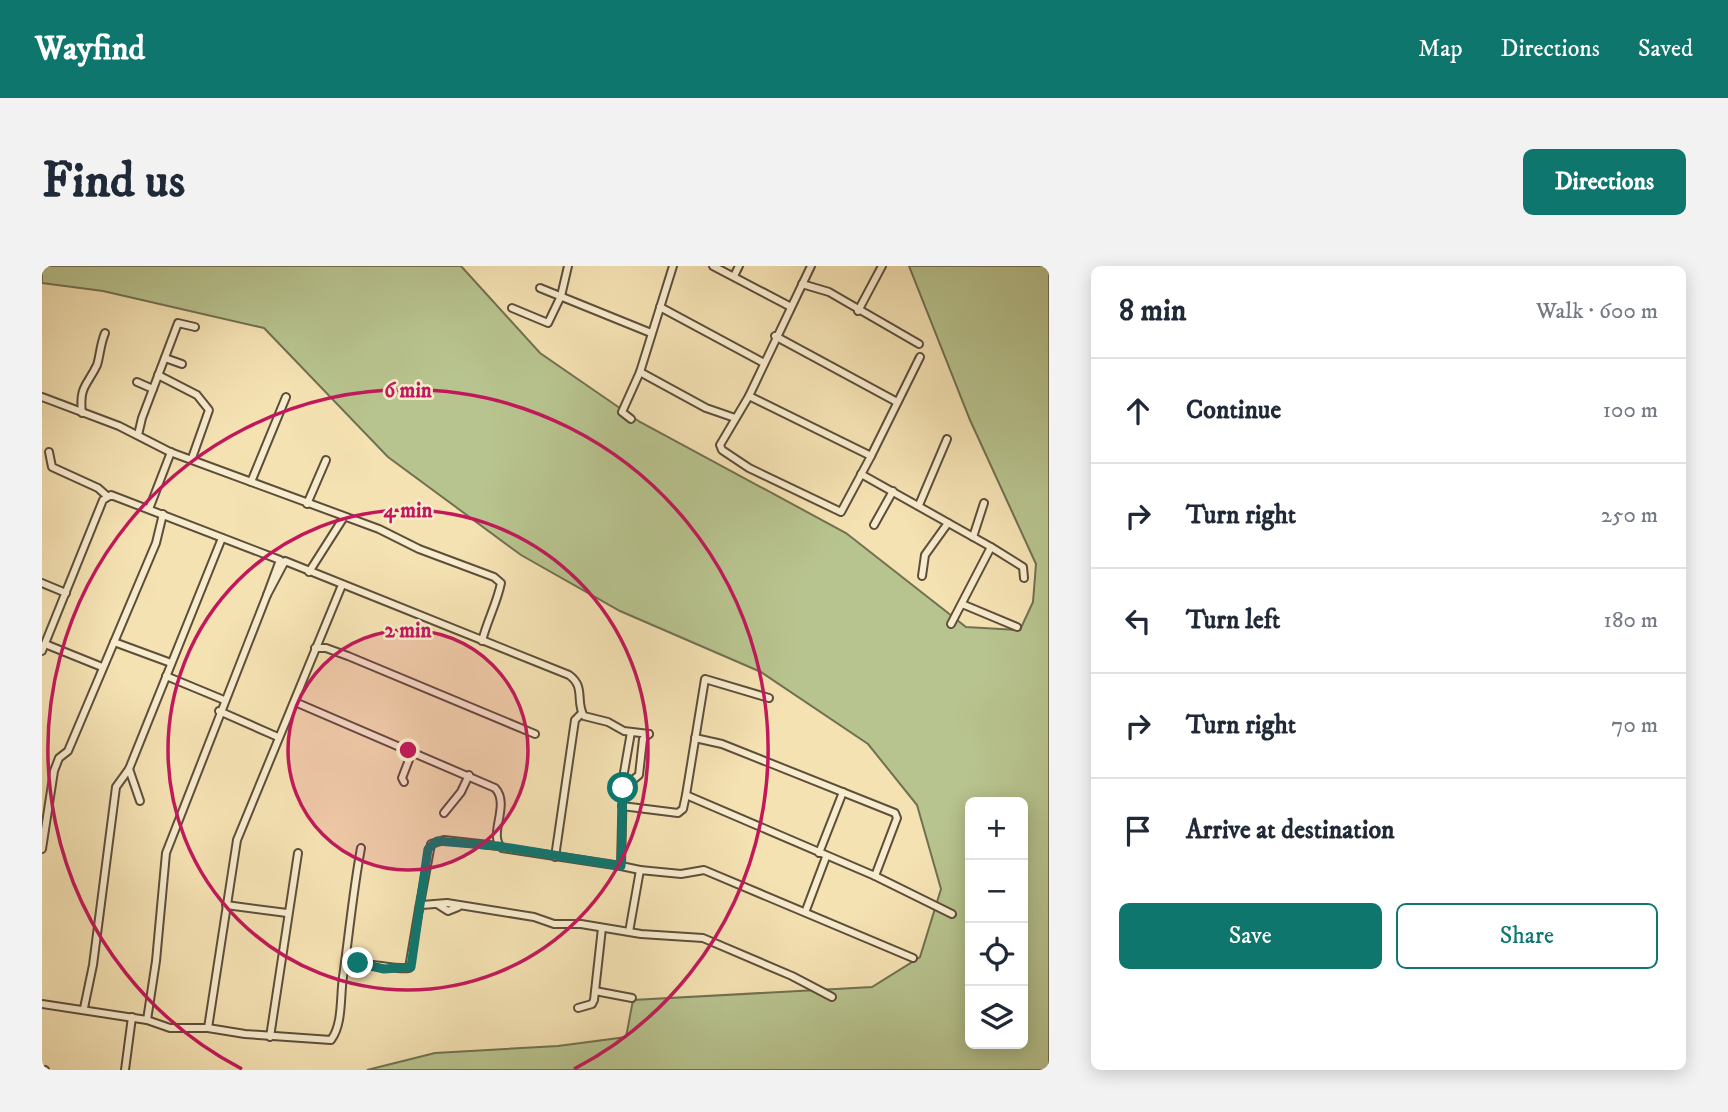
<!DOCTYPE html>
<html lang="en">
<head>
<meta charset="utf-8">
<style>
  :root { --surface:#fff; --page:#f2f2f3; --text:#1f2937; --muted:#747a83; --line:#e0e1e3; --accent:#0f766e }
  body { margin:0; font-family:"IM FELL DW Pica",serif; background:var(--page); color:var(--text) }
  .controls { position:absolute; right:21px; bottom:21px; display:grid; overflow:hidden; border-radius:10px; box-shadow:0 4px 18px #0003 }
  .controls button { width:63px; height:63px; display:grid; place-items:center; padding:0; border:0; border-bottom:2px solid var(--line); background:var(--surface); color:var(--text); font:35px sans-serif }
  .stop { position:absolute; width:21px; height:21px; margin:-16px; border:5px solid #0f766e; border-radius:50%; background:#fff }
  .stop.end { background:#0f766e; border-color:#fff; box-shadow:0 2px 7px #0008 }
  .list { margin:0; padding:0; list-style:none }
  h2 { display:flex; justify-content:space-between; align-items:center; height:91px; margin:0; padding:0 28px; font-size:30px }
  h2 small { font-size:23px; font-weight:400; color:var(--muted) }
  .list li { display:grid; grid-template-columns:46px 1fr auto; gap:21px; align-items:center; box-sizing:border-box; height:105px; padding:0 28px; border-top:2px solid var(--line) }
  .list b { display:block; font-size:26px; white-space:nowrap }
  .list em { font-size:23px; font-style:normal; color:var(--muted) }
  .actions { display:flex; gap:14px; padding:21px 28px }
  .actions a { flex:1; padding:16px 0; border:2px solid var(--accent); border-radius:10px; text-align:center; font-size:24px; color:var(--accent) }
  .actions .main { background:var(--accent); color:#fff }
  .icon { flex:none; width:38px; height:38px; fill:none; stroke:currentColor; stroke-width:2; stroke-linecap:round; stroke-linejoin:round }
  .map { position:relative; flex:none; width:1007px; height:804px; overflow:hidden; border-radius:10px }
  header { display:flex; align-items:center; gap:42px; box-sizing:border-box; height:98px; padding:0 35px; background:var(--accent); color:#fff }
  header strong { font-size:33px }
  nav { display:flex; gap:38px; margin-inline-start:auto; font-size:24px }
  .intro { display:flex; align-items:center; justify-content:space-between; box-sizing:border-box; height:168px; padding:0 42px }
  h1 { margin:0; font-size:49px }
  .button { padding:18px 32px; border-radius:10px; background:var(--accent); color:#fff; font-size:24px; font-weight:700 }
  main { display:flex; gap:42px; padding:0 42px }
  aside { flex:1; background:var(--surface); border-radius:10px; box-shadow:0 4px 18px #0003 }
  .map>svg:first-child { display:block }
  .green { fill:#b8c48f; stroke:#717051; stroke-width:2; fill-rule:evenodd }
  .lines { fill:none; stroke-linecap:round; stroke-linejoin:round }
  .street-casing { stroke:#5d4e3b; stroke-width:10 }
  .street { stroke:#f8ecce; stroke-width:6 }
  .route { stroke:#0f766e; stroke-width:9 }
  .ring { fill:none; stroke:#c2185b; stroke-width:3.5 }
  .centre { fill:#c2185b; stroke:#f8ecce; stroke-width:3.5 }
  .ring-label { font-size:21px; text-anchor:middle; font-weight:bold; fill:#c2185b; stroke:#f8ecce; stroke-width:5; stroke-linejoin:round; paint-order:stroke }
</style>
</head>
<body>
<header>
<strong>Wayfind</strong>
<nav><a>Map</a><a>Directions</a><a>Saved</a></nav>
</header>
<div class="intro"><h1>Find us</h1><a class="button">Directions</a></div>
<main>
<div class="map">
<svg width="1007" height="804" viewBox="0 0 1007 804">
  <rect width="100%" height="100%" fill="#f5e2b3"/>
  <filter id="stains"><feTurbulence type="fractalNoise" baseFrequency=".00286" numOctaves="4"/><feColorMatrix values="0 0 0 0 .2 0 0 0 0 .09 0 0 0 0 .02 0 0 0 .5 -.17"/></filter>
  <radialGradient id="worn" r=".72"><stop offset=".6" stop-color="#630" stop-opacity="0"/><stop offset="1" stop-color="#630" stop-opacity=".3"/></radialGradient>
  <path class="green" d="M 0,0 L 419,0 L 498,87 L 598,156 L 804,267 L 924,361 L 978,364 L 991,336 L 994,298 L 928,154 L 867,0 L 1007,0 L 1007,804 L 325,804 L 393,787 L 516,780 L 584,771 L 591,734 L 830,721 L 878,691 L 899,623 L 875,539 L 826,478 L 719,406 L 578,345 L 479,289 L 346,191 L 222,62 L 61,25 L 0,17 ZM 928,536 L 981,536 L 981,778 L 928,778 Z"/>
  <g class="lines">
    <defs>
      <g id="street">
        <path d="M 671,0 L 749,41"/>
        <path d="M 769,0 L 707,130 L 678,179 L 680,184 L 707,202 L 799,246 L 829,190"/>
        <path d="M 692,10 L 697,0"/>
        <path d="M 760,18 L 787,26 L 877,78"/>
        <path d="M 498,22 L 609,67"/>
        <path d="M 618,41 L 722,97"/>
        <path d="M 470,42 L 506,57 L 519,30 L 526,0"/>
        <path d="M 816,45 L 840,0"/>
        <path d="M 733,70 L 855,136"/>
        <path d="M 123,92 L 140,98"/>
        <path d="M 598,106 L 664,142 L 693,152"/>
        <path d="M 116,109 L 155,129 L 167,144 L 150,192"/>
        <path d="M 95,116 L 111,123"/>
        <path d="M 707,130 L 829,190 L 878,91"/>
        <path d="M 0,131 L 77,160 L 128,186 L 337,263 L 377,283 L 452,311 L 459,317 C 455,337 445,355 440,375"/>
        <path d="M 40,147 C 37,120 45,120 55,99 C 58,90 58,79 63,67"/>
        <path d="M 589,153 L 580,146 L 598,106 L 631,0"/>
        <path d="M 96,169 L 100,152 L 136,57 L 153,61"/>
        <path d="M 7,186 L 10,201 L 56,222 L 65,230"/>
        <path d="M 819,208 L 949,281 L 909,358"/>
        <path d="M 209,216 L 244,131"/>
        <path d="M 265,238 L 284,194"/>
        <path d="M 877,239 L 905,173"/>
        <path d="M 107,243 L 129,186"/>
        <path d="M 832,259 L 851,225"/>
        <path d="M 931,271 L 942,237"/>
        <path d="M 949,281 L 981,301 L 982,312"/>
        <path d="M 267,306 L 302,251"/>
        <path d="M 880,310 L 883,289 L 906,257"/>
        <path d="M 0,317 L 24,327"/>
        <path d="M 920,338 L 975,361"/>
        <path d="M 72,376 L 129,397"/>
        <path d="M 3,378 L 60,401"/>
        <path d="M 273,382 L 284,382 L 306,390 L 493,468"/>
        <path d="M 0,385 L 61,234 L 69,229 L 238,294 L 225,329 L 243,295 L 527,409 C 544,421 533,436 542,450 L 566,456 L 582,465 L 607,468"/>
        <path d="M 124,410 L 182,434"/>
        <path d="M 253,436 L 453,522 C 469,539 445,569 460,582 L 579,600"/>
        <path d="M 177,445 L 236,471"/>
        <path d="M 589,466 L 581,512 L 579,600 L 598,604"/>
        <path d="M 87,503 L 98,535"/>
        <path d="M 362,516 L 360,512 L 370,486"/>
        <path d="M 581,522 L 597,509 L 601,473 L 607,468"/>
        <path d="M 644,529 L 663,413 L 727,432"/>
        <path d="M 580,540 L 636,547 L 641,543 L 644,529 L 833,610 L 855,552 L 853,547 L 680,478 L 653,472"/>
        <path d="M 402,547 L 419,526 L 427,509"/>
        <path d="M 0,583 L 12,505 L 17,492 L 26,485 L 114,277 L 121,248"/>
        <path d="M 777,587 L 801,526"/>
        <path d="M 513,591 L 533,454 L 539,448"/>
        <path d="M 833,610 L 910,648"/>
        <path d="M 395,638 L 406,645 L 416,641"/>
        <path d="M 184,639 L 245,647"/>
        <path d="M 377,643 L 389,578 L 402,574 L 456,580"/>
        <path d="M 764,644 L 784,591"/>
        <path d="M 587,666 L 598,604 L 639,608 L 662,604 L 871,692"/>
        <path d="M 304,700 C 317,693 349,704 367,702 L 377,643 L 380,639 L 405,637 L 492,651 L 512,658 L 539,658 L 599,668 L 661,672 L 750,710 L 790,731"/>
        <path d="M 553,725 L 590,732"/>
        <path d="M 0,738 L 105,754 L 128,762 L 166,762 L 203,768 L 289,774 C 301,758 298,731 301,711 C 307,669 311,625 319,582"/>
        <path d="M 42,742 L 51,699 L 74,521 L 87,503 L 180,272"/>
        <path d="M 536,742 L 550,738 L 552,734 L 560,662"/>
        <path d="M 105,754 L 114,695 L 124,587 L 225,329"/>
        <path d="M 166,762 L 195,574 L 300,319"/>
        <path d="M 228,771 L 256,587"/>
        <path d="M 0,804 L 3,804"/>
        <path d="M 83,804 L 90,751"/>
      </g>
    </defs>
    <use href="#street" class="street-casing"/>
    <use href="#street" class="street"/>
  </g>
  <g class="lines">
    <path class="route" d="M 316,697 L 342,703 L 369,701 L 386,583 L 395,575 L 456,580 L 579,600 L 581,522"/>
  </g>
  <circle cx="366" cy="484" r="120" fill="#c2185b" fill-opacity=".12"/>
  <g class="ring">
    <circle cx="366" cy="484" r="120"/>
    <circle cx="366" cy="484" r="240"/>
    <path d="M200 803A360 360 0 1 1 532 803"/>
  </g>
  <circle cx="366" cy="484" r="10" class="centre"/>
  <g class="ring-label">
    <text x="366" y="131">6 min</text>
    <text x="366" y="251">4 min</text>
    <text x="366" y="371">2 min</text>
  </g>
  <rect width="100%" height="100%" filter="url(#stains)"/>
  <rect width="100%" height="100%" fill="url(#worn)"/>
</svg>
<div class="controls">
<button>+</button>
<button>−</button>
<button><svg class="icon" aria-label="locate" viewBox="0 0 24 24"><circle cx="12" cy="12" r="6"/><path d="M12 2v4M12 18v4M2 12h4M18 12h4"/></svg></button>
<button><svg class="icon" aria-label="layers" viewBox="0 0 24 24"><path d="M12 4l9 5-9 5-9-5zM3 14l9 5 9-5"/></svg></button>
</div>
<div class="stop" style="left:581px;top:522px"></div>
<div class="stop end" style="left:316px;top:697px"></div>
</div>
<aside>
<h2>8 min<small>Walk · 600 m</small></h2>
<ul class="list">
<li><svg class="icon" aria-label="ahead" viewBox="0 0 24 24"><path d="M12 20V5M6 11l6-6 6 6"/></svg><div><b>Continue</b></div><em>100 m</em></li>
<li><svg class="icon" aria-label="right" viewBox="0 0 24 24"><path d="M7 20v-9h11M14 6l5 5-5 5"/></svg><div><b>Turn right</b></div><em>250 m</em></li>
<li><svg class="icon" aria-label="left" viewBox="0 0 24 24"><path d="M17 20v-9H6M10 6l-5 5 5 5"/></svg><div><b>Turn left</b></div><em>180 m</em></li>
<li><svg class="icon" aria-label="right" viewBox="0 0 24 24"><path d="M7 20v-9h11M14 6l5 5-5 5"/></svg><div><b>Turn right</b></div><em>70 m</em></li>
<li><svg class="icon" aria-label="arrive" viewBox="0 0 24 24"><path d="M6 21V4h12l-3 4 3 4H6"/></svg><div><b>Arrive at destination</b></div></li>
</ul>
<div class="actions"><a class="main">Save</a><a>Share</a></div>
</aside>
</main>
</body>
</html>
